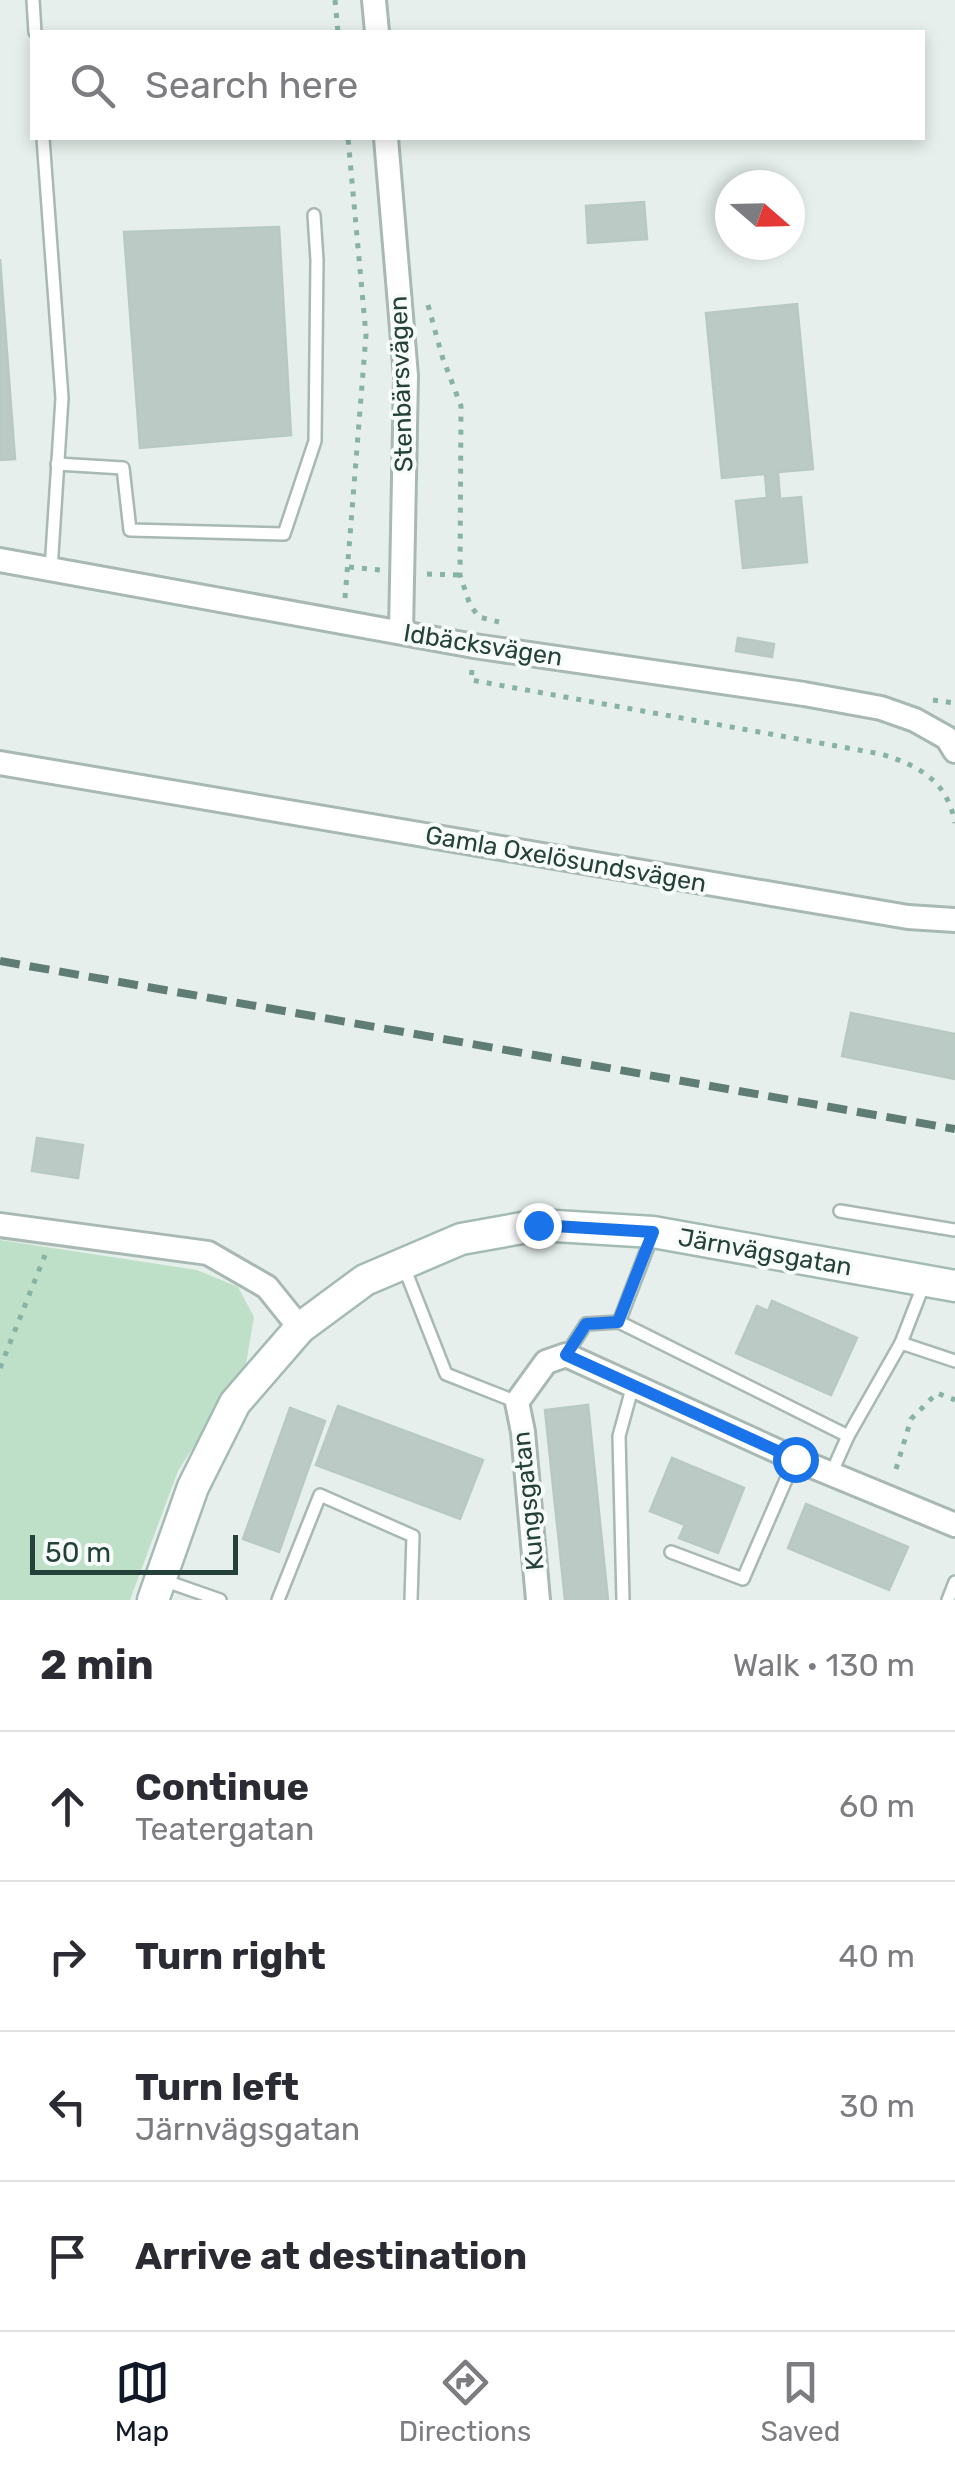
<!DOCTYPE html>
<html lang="en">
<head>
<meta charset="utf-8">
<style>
  :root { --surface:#fff; --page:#f2f2f3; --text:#2b2b33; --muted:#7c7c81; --line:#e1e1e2; --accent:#111827 }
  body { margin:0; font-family:Rubik,sans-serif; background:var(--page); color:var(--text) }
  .compass { position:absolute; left:715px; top:170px; width:90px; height:90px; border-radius:50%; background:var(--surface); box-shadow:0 5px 15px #0003; rotate:110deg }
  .scale { position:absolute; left:30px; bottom:25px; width:208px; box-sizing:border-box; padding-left:10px; border:5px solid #24423a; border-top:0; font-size:28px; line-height:35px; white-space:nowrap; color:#24423a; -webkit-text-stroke:8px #f7fbf9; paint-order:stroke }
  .stop { position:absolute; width:30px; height:30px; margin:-22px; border:8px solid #1a73e8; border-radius:50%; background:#fff }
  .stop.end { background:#1a73e8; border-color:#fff; box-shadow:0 2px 10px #0008 }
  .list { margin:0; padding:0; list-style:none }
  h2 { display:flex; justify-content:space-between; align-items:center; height:130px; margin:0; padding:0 40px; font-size:42px }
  h2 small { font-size:32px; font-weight:400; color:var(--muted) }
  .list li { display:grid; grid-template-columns:65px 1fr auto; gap:30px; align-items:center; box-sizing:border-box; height:150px; padding:0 40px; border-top:2px solid var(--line) }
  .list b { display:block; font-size:38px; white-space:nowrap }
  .list p { margin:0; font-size:32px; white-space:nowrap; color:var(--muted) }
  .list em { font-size:32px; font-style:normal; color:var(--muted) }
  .icon { flex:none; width:55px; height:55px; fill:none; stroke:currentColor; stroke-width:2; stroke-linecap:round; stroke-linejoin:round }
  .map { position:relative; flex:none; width:955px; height:1600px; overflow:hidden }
  .search { position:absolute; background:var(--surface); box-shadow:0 5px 15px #0003; left:30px; right:30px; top:30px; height:110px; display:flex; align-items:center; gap:25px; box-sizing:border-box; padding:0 35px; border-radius:0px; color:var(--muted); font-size:38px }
  .sheet { height:730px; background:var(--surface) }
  nav { display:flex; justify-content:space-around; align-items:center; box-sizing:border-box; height:140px; border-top:2px solid var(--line); background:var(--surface); font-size:28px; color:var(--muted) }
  nav a { display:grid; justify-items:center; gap:5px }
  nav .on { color:var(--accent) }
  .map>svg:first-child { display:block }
  .green { fill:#bfe0c8 }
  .building { fill:#bbcac4; stroke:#b8c9c2; stroke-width:2.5 }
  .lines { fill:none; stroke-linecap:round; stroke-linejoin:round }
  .lane-casing { stroke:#a8b8b2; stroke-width:16 }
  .street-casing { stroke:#a8b8b2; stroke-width:28 }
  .secondary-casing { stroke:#a4bbb3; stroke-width:35 }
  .path { stroke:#86b3a5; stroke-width:5; stroke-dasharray:5 8; stroke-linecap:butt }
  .lane { stroke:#fff; stroke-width:11 }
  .street { stroke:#fff; stroke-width:22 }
  .secondary { stroke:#fff; stroke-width:30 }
  .rail { stroke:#5f7d75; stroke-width:8; stroke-dasharray:20 10; stroke-linecap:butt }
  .route { stroke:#1a73e8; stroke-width:12 }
  .labels { text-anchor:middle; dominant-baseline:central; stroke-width:8; stroke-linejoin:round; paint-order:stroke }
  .street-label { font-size:25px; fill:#24423a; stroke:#f7fbf9 }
</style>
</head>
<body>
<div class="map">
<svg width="955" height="1600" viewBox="0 0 955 1600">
  <rect width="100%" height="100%" fill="#e6efeb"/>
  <path class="green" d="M 0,1240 L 197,1270 L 238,1287 L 254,1317 L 246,1364 L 178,1471 L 130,1600 L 0,1600 Z"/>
  <g class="building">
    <path d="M 644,202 L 647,239 L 588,243 L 586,206 Z"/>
    <path d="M 279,227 L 291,435 L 140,448 L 124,232 Z"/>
    <path d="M 0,259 L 15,459 L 0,460 Z"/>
    <path d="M 797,304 L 813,469 L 778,472 L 780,499 L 801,497 L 807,562 L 743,568 L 736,501 L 767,498 L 765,474 L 722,478 L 706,313 Z"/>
    <path d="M 738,638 L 774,644 L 772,657 L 736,651 Z"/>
    <path d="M 851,1013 L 955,1034 L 955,1079 L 842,1056 Z"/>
    <path d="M 37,1138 L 83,1145 L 78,1178 L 32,1171 Z"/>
    <path d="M 772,1301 L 857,1338 L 831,1395 L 736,1353 L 757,1306 L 768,1311 Z"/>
    <path d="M 588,1405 L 608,1600 L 565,1600 L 545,1410 Z"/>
    <path d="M 338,1406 L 483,1460 L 460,1519 L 316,1465 Z"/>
    <path d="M 290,1408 L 325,1421 L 279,1552 L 243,1539 Z"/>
    <path d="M 672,1458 L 744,1488 L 718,1553 L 679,1538 L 685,1525 L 650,1511 Z"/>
    <path d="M 806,1504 L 908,1547 L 889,1590 L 788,1548 Z"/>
  </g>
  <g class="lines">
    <defs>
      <g id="lane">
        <path d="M 33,0 L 35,32"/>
        <path d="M 43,138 L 62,398 L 51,570"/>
        <path d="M 57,464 L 123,468 L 130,530 L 284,534 L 315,441 L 317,260 L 314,215"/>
        <path d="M 840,1211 L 955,1230"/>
        <path d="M 404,1267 L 446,1374 L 517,1402"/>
        <path d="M 619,1322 L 652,1236"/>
        <path d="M 901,1343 L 955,1361"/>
        <path d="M 566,1355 L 586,1324 L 619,1322 L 848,1436"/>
        <path d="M 831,1474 L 848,1436 L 901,1343 L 925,1281"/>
        <path d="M 671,1552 L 743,1579 L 795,1459"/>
        <path d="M 160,1579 L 220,1600"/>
        <path d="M 278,1600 L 320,1495 L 413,1536 L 411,1600"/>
        <path d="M 623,1600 L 619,1436 L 633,1385"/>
        <path d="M 948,1600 L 955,1582"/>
      </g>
      <g id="street">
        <path d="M 374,0 L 377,32"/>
        <path d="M 386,138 L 406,376 L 401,632"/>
        <path d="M 0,560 L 474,646 L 804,694 L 881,708 L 915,720 L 947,738 L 955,751"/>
        <path d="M 0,763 L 908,917 L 955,920"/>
        <path d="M 0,1225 L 208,1253 L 267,1287 L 300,1328"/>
        <path d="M 538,1600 L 523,1432 L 517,1402 L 546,1362 L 566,1355 L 795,1459 L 955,1525"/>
      </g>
      <path id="secondary" d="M 153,1600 L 193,1487 L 235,1403 L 300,1328 L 365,1280 L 461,1239 L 539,1225 L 653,1232 L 955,1286"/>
    </defs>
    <use href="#lane" class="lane-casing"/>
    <use href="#street" class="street-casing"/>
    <use href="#secondary" class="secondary-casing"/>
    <g class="path">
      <path d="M 335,0 L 338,32"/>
      <path d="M 428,305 L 442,356 L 461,406 L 460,575 L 470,605 L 479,617 L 499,622"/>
      <path d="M 349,567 L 381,570"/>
      <path d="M 427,574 L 460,575"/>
      <path d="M 345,598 L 366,335 L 348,138"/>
      <path d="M 472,670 L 471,680 L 881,754 C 920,766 947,781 955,823"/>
      <path d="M 933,700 L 955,703"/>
      <path d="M 0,1368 L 45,1255"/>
      <path d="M 896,1469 L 911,1419 L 937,1393 L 955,1400"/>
    </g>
    <use href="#lane" class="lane"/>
    <use href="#street" class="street"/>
    <use href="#secondary" class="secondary"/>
    <path class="rail" d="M 0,961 L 955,1129"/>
  </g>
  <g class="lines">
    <path class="route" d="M 538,1225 L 653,1232 L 618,1322 L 586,1324 L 566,1355 L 795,1459"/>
  </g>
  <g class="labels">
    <g class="street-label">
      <text transform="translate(401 384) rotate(-92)">Stenbärsvägen</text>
      <text transform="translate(483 645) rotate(9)">Idbäcksvägen</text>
      <text transform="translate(566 859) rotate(10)">Gamla Oxelösundsvägen</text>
      <text transform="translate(765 1252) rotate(10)">Järnvägsgatan</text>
      <text transform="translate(528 1501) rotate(-96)">Kungsgatan</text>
    </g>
  </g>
</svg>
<svg class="compass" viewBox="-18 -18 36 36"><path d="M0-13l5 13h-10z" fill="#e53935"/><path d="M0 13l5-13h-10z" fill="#7c7c81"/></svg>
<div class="scale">50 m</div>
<div class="stop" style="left:795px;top:1459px"></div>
<div class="stop end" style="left:538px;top:1225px"></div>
<div class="search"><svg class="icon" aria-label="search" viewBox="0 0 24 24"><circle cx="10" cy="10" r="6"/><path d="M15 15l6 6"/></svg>Search here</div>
</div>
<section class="sheet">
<h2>2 min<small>Walk · 130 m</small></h2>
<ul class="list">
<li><svg class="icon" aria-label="ahead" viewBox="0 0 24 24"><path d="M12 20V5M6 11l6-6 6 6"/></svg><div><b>Continue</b><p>Teatergatan</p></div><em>60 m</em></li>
<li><svg class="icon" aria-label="right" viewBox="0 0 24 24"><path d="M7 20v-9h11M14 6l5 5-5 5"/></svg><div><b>Turn right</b></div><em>40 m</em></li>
<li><svg class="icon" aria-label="left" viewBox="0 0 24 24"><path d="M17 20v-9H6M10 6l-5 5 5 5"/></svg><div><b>Turn left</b><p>Järnvägsgatan</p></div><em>30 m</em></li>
<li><svg class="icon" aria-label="arrive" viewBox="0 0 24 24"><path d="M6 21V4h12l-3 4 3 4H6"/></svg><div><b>Arrive at destination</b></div></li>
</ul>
</section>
<nav>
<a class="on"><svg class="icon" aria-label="map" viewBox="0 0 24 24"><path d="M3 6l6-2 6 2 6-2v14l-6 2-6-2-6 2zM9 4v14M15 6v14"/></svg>Map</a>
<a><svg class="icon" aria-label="directions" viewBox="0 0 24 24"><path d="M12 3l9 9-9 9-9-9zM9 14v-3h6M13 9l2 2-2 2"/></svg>Directions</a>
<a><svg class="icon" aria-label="saved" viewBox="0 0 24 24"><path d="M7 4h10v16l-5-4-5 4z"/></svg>Saved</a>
</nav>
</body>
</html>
